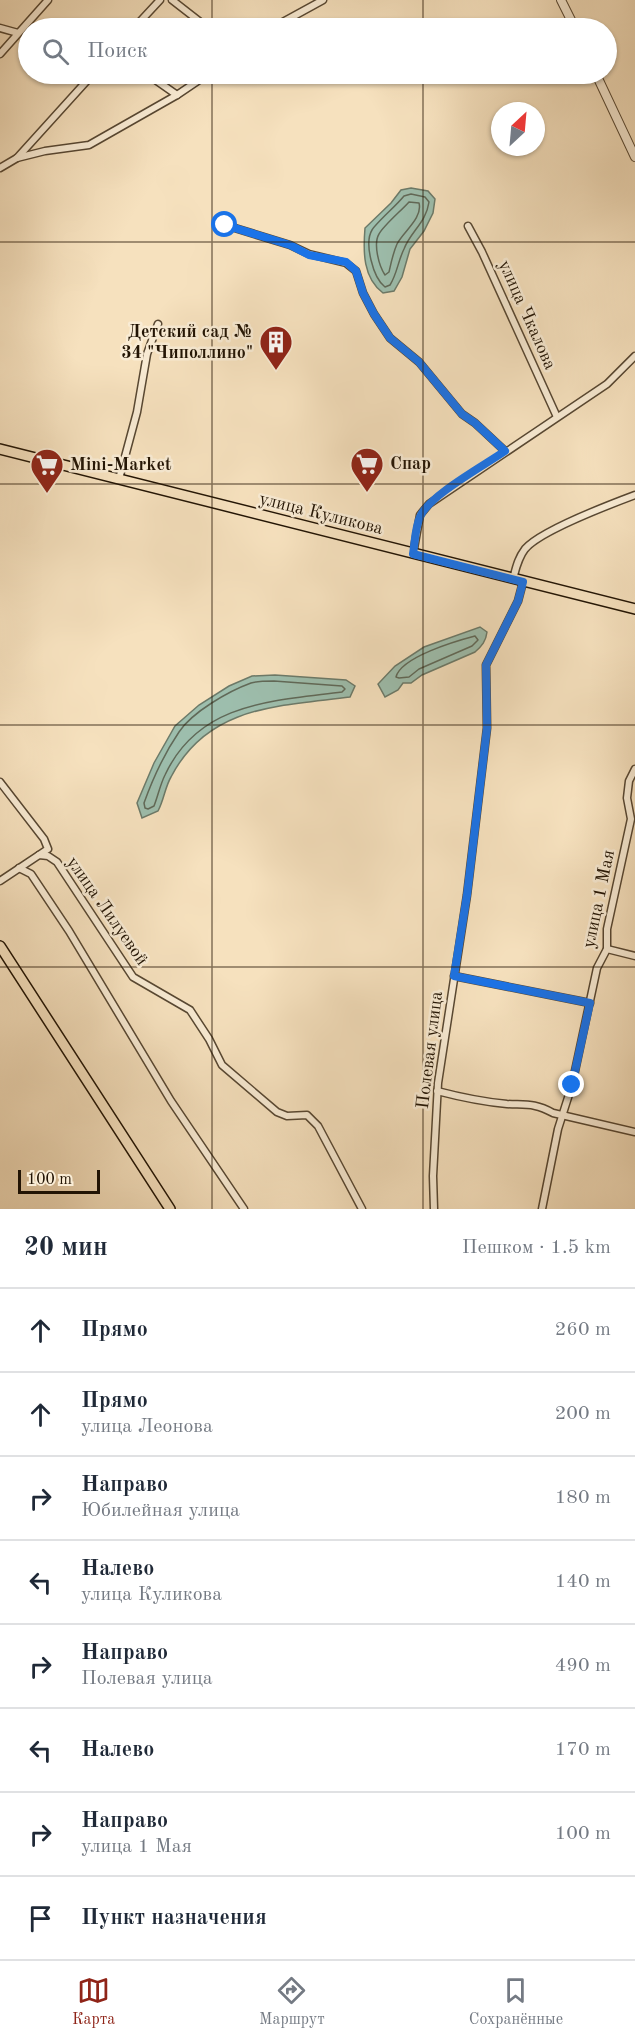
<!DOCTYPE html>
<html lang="ru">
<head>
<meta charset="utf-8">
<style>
  :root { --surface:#fff; --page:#f6f6f7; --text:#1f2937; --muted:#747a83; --line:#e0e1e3; --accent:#8f2418 }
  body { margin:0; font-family:"Old Standard TT",serif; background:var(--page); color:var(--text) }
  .compass { position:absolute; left:491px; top:102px; width:54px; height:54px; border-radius:50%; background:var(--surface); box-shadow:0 2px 4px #0004; rotate:26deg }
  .scale { position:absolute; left:18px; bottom:15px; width:82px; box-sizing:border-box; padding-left:6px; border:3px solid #221404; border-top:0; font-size:16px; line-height:21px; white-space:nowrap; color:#221404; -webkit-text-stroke:4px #f9ecd5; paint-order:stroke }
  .stop { position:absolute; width:18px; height:18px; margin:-14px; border:4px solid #1a73e8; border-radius:50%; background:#fff }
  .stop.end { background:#1a73e8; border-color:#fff; box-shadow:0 2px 6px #0008 }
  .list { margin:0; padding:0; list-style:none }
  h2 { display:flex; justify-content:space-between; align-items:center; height:78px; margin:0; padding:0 24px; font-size:26px }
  h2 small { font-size:20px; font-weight:400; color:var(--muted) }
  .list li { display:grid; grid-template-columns:39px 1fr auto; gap:18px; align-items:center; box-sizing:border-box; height:84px; padding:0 24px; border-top:2px solid var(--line) }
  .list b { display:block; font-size:22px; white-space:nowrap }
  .list p { margin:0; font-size:20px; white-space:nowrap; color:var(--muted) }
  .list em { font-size:20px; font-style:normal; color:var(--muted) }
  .icon { flex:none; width:33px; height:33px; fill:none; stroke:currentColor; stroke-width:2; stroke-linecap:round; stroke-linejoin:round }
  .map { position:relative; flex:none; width:635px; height:1209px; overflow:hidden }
  .search { position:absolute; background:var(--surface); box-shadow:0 2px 4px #0004; left:18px; right:18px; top:18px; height:66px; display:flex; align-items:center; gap:15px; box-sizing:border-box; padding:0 21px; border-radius:33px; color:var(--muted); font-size:22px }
  .sheet { height:750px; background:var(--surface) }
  nav { display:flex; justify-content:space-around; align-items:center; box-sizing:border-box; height:84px; border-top:2px solid var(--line); background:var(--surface); font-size:16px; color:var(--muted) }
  nav a { display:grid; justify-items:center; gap:3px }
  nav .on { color:var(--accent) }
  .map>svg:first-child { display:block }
  .water { fill:#9dbead; stroke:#6c7a69; stroke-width:1.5 }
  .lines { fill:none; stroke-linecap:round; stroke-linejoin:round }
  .shore { stroke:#606958; stroke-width:1.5 }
  .minor-casing { stroke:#574732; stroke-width:9 }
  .tertiary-casing { stroke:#574732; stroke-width:10 }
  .primary-casing { stroke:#221404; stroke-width:12 }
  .minor { stroke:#f9ecd5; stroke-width:6 }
  .tertiary { stroke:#f9ecd5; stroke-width:8 }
  .primary { stroke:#f6e1be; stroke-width:9 }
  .route { stroke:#1a73e8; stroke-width:8 }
  .grid { fill:none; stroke:#221404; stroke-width:1.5; stroke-opacity:0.55 }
  .labels { text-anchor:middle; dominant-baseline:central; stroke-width:5; stroke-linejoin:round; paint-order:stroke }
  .street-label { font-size:18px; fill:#221404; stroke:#f9ecd5 }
  .poi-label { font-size:18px; font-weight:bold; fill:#221404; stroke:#f9ecd5; text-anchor:start }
</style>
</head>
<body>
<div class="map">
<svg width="635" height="1209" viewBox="0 0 635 1209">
  <rect width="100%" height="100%" fill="#f6e1be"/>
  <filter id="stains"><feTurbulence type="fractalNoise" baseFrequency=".00333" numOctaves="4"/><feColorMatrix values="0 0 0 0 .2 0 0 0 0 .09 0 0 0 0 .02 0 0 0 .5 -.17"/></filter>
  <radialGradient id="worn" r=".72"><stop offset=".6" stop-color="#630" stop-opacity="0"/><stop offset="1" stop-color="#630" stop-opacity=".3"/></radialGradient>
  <g class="water">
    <path d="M 411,188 L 428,191 L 435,199 L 433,213 L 424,231 L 410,249 L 402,277 L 394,291 L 383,293 C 363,278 363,252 365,228 L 391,203 L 401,190 Z"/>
    <path d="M 480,627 L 487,632 C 486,641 482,646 475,652 L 422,675 L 411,683 L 403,683 L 398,690 L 385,697 L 378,684 L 395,666 L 424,647 Z"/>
    <path d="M 275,675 L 346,680 L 355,686 L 350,697 C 280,706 208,705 171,777 C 165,787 164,800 158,811 L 142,818 L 137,803 L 154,763 L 175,726 L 199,705 L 229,686 L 252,676 Z"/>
  </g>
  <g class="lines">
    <g class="shore">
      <path d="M 411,194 L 425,197 L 429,202 C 426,223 411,231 404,249 C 398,261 397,274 390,285 L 385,287 C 373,278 364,243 372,230 C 377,222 396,206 404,196 Z"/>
      <path d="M 409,202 L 419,203 C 423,218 403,232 397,244 C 393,253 391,263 389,272 L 385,275 C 379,266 373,244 379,234 C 384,225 402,210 409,202 Z"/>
      <path d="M 475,636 L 478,640 L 472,646 L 419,669 L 409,677 L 399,678 L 396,677 C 401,657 456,641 475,636 Z"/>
      <path d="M 274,681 L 342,686 L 345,689 L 342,692 C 273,701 199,702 165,775 C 160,785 158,796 154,806 L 148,809 L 145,808 L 144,803 C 153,778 164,754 179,732 C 192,712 229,691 251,683 C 258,681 267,681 274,681 Z"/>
    </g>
    <defs>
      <g id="minor">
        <path d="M 172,0 L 208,28"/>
        <path d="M 0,28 L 18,33"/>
        <path d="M 134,28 L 160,0"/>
        <path d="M 272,28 L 323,0"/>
        <path d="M 0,54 L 48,0"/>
        <path d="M 147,74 L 177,95"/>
        <path d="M 17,158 L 45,151 L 89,145 L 177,95 L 208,74"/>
        <path d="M 0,168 L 17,158 L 93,74"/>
        <path d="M 225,225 L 290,245 L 309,254 L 346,263 L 356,271 L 363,293 L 374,314 L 390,338 L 419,362 L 462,414 L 475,423 L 505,451"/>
        <path d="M 468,226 L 482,252 L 557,417"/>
        <path d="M 119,479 L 137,412 L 147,354 L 158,324"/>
        <path d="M 413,554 L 420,515 L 429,504 L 607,384 L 635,356"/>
        <path d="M 513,579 C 516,568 518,558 525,549 C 540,531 611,504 635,495"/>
        <path d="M 0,782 L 44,839 L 48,849 L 39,855"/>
        <path d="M 19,868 L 31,874 L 69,931 L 171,1101 L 244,1209"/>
        <path d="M 0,881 L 39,855 L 48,856 L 57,862 L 133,977 L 190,1010 L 209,1039 L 222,1065 L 277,1112 L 287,1116 L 307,1115 L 318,1126 L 362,1209"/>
        <path d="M 607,949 L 635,956"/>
        <path d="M 454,976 L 590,1003"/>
        <path d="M 437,1091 C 460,1097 484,1102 507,1104 C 527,1105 535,1103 553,1113 L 635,1132"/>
        <path d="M 434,1209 L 433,1176 L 438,1083 L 467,895 L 487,728 L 486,665 L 518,601 L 523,582"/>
        <path d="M 542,1209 L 558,1129 L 572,1085 L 597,968 L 607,949 L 607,929 L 631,819 L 627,798 L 629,781 L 635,769"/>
      </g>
      <g id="tertiary">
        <path d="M 561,0 L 575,28"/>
        <path d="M 596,74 L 635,157"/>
      </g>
      <g id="primary">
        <path d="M 0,449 L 635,609"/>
        <path d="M 0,946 L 170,1209"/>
      </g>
    </defs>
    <use href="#minor" class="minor-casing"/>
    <use href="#tertiary" class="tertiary-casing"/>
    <use href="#primary" class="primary-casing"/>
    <use href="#minor" class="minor"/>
    <use href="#tertiary" class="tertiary"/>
    <use href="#primary" class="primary"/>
  </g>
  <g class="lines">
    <path class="route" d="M 225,225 L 290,245 L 309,255 L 346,262 L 356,271 L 363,293 L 374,314 L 390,338 L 419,362 L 462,414 L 475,423 L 505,451 C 485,465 428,496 420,517 C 415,528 415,542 413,554 L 523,582 L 518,601 L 486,665 L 487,728 L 467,895 L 454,976 L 590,1003 L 572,1085"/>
  </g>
  <path class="grid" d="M 212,0 L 212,28M 423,0 L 423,28M 212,74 L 212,1209M 423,74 L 423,1209M 0,242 L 635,242M 0,484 L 635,484M 0,725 L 635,725M 0,967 L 635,967"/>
  <defs>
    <symbol id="building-pin" viewBox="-11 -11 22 30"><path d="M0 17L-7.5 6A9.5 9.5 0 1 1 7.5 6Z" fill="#8f2418" stroke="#f9ecd5"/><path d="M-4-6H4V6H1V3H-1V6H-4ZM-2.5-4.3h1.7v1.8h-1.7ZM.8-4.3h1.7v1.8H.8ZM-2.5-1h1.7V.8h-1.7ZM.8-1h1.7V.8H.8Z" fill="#fff"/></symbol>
    <symbol id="supermarket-pin" viewBox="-11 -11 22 30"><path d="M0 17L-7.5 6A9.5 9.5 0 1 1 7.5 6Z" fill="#8f2418" stroke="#f9ecd5"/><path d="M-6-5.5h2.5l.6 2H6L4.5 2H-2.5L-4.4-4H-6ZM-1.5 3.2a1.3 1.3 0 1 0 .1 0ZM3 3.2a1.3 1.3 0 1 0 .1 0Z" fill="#fff"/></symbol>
  </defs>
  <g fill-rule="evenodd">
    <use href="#building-pin" x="257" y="323" width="38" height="52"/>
    <use href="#supermarket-pin" x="348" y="445" width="38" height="52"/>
    <use href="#supermarket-pin" x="28" y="446" width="38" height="52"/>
  </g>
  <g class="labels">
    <g class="street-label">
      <text transform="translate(527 315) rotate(66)">улица Чкалова</text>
      <text transform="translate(321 514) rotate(14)">улица Куликова</text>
      <text transform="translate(599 899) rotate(-78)">улица 1 Мая</text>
      <text transform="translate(107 911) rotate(55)">улица Лилуевой</text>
      <text transform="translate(430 1050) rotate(-83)">Полевая улица</text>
    </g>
    <g class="poi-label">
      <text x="253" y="332" text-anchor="end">Детский сад №<tspan x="253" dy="21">34 "Чиполлино"</tspan></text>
      <text x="390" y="464">Спар</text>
      <text x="70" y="465">Mini-Market</text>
    </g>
  </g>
  <rect width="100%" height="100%" filter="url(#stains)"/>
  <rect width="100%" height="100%" fill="url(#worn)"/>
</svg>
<svg class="compass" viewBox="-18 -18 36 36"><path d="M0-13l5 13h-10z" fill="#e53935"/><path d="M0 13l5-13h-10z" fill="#747a83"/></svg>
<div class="scale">100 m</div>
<div class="stop" style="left:225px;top:225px"></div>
<div class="stop end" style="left:572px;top:1085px"></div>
<div class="search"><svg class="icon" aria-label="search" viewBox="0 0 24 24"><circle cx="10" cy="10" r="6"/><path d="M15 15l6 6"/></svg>Поиск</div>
</div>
<section class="sheet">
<h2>20 мин<small>Пешком · 1.5 km</small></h2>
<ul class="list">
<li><svg class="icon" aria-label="ahead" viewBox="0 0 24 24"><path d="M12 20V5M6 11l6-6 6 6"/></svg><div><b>Прямо</b></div><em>260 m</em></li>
<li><svg class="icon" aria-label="ahead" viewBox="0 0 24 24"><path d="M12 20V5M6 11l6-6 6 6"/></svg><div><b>Прямо</b><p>улица Леонова</p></div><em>200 m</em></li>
<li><svg class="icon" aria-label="right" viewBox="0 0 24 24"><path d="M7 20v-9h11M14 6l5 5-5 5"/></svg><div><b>Направо</b><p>Юбилейная улица</p></div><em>180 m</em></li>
<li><svg class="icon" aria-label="left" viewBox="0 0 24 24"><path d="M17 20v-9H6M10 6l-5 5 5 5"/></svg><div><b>Налево</b><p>улица Куликова</p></div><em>140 m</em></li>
<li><svg class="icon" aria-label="right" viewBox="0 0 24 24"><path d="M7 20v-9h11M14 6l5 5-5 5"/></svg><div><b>Направо</b><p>Полевая улица</p></div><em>490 m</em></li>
<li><svg class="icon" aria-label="left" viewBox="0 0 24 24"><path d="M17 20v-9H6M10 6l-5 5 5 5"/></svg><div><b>Налево</b></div><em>170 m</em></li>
<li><svg class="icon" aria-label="right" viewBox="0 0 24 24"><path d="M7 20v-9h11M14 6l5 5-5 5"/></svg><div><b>Направо</b><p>улица 1 Мая</p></div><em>100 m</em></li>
<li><svg class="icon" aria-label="arrive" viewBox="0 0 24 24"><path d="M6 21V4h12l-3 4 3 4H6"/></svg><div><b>Пункт назначения</b></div></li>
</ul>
</section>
<nav>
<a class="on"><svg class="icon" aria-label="map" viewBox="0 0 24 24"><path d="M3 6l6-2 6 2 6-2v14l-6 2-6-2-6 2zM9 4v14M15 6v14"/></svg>Карта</a>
<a><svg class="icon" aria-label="directions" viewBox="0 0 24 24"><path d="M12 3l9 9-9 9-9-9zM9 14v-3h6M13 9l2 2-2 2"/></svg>Маршрут</a>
<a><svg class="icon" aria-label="saved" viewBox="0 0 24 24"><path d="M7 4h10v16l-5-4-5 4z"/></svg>Сохранённые</a>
</nav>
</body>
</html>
